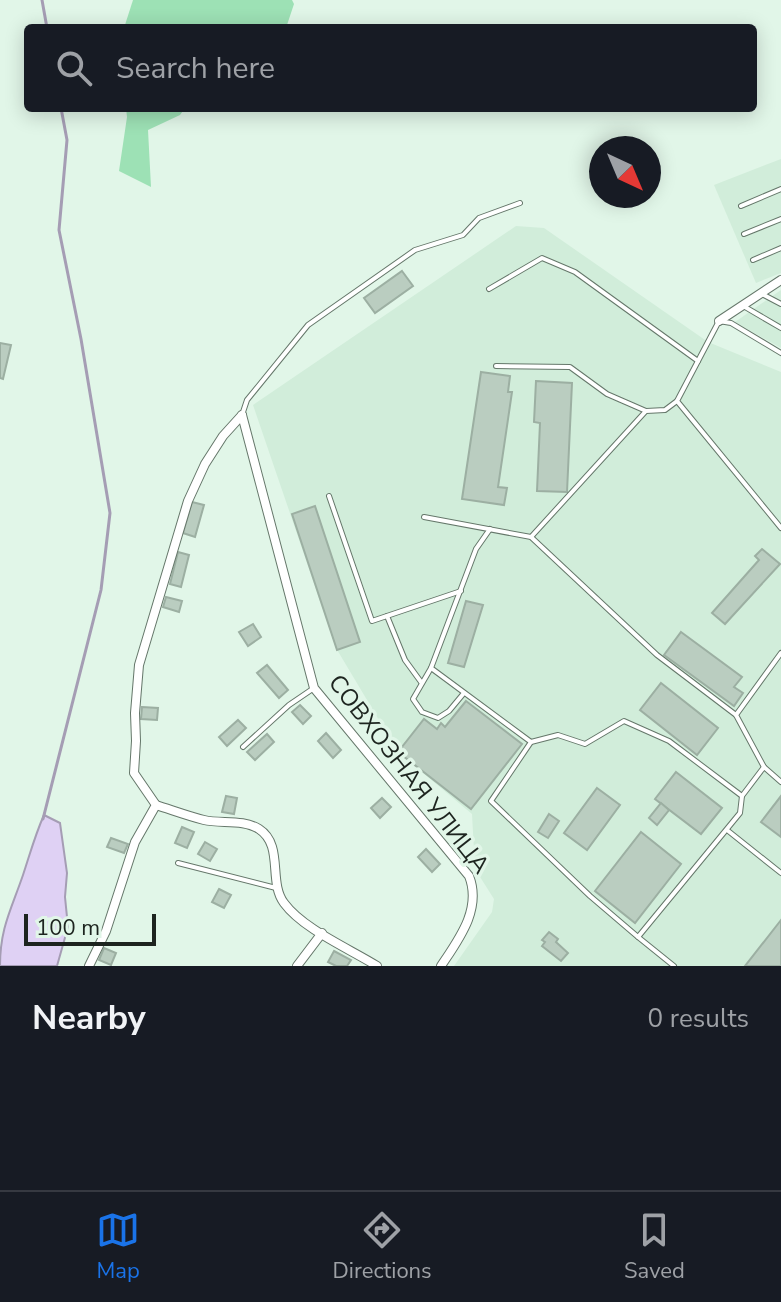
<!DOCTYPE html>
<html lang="en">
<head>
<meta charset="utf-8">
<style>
  :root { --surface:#171b24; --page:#242831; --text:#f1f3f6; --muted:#9ea1a6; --line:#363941; --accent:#1a73e8 }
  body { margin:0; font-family:"Nunito Sans",sans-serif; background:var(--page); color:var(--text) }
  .compass { position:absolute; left:589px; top:136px; width:72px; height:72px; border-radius:50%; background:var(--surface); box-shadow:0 4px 20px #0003; rotate:136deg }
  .scale { position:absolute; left:24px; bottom:20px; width:132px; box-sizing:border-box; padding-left:8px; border:4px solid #1d241f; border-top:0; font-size:22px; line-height:28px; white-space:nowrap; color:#1d241f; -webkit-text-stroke:6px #e1f6e8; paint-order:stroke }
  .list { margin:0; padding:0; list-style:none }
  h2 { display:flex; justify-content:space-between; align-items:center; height:104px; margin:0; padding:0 32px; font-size:34px }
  h2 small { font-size:26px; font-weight:400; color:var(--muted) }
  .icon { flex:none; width:44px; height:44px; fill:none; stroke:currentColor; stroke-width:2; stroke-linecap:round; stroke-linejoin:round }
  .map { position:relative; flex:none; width:781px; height:966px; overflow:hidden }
  .search { position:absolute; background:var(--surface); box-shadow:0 4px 20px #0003; left:24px; right:24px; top:24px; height:88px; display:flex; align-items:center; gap:20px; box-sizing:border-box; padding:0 28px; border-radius:8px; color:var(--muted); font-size:30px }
  .sheet { height:224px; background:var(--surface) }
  nav { display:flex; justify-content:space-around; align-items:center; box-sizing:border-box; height:112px; border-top:2px solid var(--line); background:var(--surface); font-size:22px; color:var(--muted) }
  nav a { display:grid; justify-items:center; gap:4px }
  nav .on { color:var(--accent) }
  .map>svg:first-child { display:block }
  .built { fill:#d1edda }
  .green { fill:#9de1b5 }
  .water { fill:#dfd1f4; stroke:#a59db4; stroke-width:2 }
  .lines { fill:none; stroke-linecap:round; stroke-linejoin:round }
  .stream { stroke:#a59db4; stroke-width:3 }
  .building { fill:#bacdc0; stroke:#9cafa2; stroke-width:2 }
  .lane-casing { stroke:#65776a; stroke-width:6 }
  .street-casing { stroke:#65776a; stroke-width:10 }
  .lane { stroke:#fff; stroke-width:4 }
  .street { stroke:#fff; stroke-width:8 }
  .labels { text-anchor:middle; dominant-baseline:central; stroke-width:7; stroke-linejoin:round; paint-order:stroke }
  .street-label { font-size:24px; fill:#1d241f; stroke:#e1f6e8 }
</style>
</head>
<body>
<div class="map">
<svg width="781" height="966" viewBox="0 0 781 966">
  <rect width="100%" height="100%" fill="#e1f6e8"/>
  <g class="built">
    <path d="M 781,159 L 781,273 L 756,283 L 714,185 Z"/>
    <path d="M 516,226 L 544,228 L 708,342 L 781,372 L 781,966 L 454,966 L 492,912 L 494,899 L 475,869 L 472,814 L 398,752 L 336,648 L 253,405 Z"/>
    <path d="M 781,290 L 781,348 L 735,322 Z"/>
  </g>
  <g class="green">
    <path d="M 133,0 L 292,0 L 294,4 L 286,28 L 124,28 Z"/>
    <path d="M 126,108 L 185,108 L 180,115 L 148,130 L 151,187 L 119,171 L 127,117 Z"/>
  </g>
  <path class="water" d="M 44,815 L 60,823 L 67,873 L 65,897 L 68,927 L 57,966 L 0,966 C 0,928 11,910 23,875 C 30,854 35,835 44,815 Z"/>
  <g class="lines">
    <g class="stream">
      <path d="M 42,0 L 47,28"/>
      <path d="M 43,819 L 101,590 L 110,513 L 81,339 L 59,230 L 67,140 L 61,108"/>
    </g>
  </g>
  <g class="building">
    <path d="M 402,271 L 413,286 L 375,313 L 364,298 Z"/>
    <path d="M 0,343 L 11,345 L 3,379 L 0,378 Z"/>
    <path d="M 481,372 L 510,376 L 508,392 L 512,392 L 498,487 L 507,488 L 504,505 L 462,499 Z"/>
    <path d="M 536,381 L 572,383 L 567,492 L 537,491 L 540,423 L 534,422 Z"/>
    <path d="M 192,502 L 204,505 L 195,537 L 183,533 Z"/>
    <path d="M 315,506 L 360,642 L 337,650 L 292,514 Z"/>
    <path d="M 762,549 L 780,564 L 725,624 L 712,613 L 759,560 L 755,556 Z"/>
    <path d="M 178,552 L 189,555 L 181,587 L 170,584 Z"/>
    <path d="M 166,597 L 182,601 L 179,612 L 163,607 Z"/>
    <path d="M 466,601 L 483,605 L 464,667 L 448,663 Z"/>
    <path d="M 253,624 L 261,637 L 248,646 L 239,632 Z"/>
    <path d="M 681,632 L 742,677 L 734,687 L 743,693 L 734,706 L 664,655 Z"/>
    <path d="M 267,665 L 288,690 L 279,698 L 257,673 Z"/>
    <path d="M 661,683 L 718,728 L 697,755 L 640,710 Z"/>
    <path d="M 466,701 L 522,744 L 471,809 L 398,752 L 424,719 L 437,729 L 441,723 L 445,727 Z"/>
    <path d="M 300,705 L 311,716 L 303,724 L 292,712 Z"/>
    <path d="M 142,707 L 158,708 L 157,720 L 141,719 Z"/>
    <path d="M 238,720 L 246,728 L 227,746 L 219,737 Z"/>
    <path d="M 326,733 L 341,750 L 333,758 L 318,741 Z"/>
    <path d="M 267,734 L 274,742 L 255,760 L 247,752 Z"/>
    <path d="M 676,772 L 722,808 L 701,834 L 655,799 Z"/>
    <path d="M 597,788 L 620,805 L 587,850 L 564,833 Z"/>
    <path d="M 226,796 L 237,798 L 234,814 L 222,812 Z"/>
    <path d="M 781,796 L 781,837 L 761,822 Z"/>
    <path d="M 382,798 L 391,807 L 380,818 L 371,808 Z"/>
    <path d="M 661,803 L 669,810 L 657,825 L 649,818 Z"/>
    <path d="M 549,814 L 559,821 L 548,838 L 538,832 Z"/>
    <path d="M 182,827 L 194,832 L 187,848 L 175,843 Z"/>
    <path d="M 641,832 L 681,864 L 635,923 L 595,891 Z"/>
    <path d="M 111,838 L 128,844 L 124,853 L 107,847 Z"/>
    <path d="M 205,842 L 217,849 L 210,861 L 198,854 Z"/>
    <path d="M 426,849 L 440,864 L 432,872 L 418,857 Z"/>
    <path d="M 219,889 L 231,895 L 224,908 L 212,902 Z"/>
    <path d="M 781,920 L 781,966 L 745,966 Z"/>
    <path d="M 549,932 L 558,939 L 556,942 L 568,953 L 561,961 L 542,946 L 545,942 L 542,940 Z"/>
    <path d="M 104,948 L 116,953 L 111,965 L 99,960 Z"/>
    <path d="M 334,951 L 351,960 L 347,966 L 336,966 L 328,962 Z"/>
  </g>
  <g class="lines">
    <defs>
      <g id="lane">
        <path d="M 741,206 L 781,189"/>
        <path d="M 744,234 L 781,219"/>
        <path d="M 753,260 L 781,248"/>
        <path d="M 489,289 L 542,258 L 575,272 L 698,361"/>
        <path d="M 762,294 L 781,304"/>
        <path d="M 745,307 L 781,328"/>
        <path d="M 781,353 L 731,323 L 719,321 L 677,401 L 781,528"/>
        <path d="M 496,366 L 570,367 L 607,394 L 646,411 L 665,410 L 677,401"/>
        <path d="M 242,415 L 247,400 L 308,325 L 415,250 L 463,235 L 479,218 L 520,203"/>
        <path d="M 329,496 L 372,621 L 461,591"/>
        <path d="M 424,517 L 531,537 L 657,655 L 736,715"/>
        <path d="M 490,529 L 476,549 L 431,668 L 531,742"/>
        <path d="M 531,537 L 645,412"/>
        <path d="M 387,616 L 405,660 L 421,682"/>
        <path d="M 431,668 L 413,699 L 422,712 L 438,718 L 449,711 L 464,693"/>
        <path d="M 243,747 L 289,705 L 314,688"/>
        <path d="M 764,767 L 736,715 L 781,653"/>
        <path d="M 727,830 L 781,873"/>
        <path d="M 178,863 L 276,888"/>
        <path d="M 638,937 L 590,896 L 491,801 L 531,742 L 558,735 L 585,744 L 624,721 L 669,741 L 742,796"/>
        <path d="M 674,966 L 638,937 L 740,813 L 742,796 L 764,767 L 781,782"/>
      </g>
      <g id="street">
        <path d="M 719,321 L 781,280"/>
        <path d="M 242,415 L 314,688 L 469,876 C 482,909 459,939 441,966"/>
        <path d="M 156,805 C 172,810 188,816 204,820 C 221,824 243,819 259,829 C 284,845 268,882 284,903 C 303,929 350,949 377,966"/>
        <path d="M 89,966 L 106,931 L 135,842 L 156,805 L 134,773 L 136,741 L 135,713 L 139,665 L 188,501 L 205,464 L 223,436 L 242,415"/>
        <path d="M 297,966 L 322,933"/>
      </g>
    </defs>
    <use href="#lane" class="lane-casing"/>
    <use href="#street" class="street-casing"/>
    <use href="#lane" class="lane"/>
    <use href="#street" class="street"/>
  </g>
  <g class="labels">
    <g class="street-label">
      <text transform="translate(409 774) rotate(52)">СОВХОЗНАЯ УЛИЦА</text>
    </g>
  </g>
</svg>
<svg class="compass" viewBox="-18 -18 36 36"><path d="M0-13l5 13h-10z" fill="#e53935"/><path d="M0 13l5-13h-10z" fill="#9ea1a6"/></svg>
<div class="scale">100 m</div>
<div class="search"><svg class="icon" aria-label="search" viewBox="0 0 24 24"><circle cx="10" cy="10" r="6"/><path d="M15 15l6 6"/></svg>Search here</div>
</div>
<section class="sheet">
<h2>Nearby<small>0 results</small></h2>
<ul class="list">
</ul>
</section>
<nav>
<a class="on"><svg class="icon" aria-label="map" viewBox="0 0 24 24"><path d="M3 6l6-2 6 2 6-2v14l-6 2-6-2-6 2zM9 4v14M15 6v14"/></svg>Map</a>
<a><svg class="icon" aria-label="directions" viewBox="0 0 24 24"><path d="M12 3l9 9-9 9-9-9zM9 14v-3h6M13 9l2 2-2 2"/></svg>Directions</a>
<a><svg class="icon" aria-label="saved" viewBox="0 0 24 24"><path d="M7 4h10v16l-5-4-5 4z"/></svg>Saved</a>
</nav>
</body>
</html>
